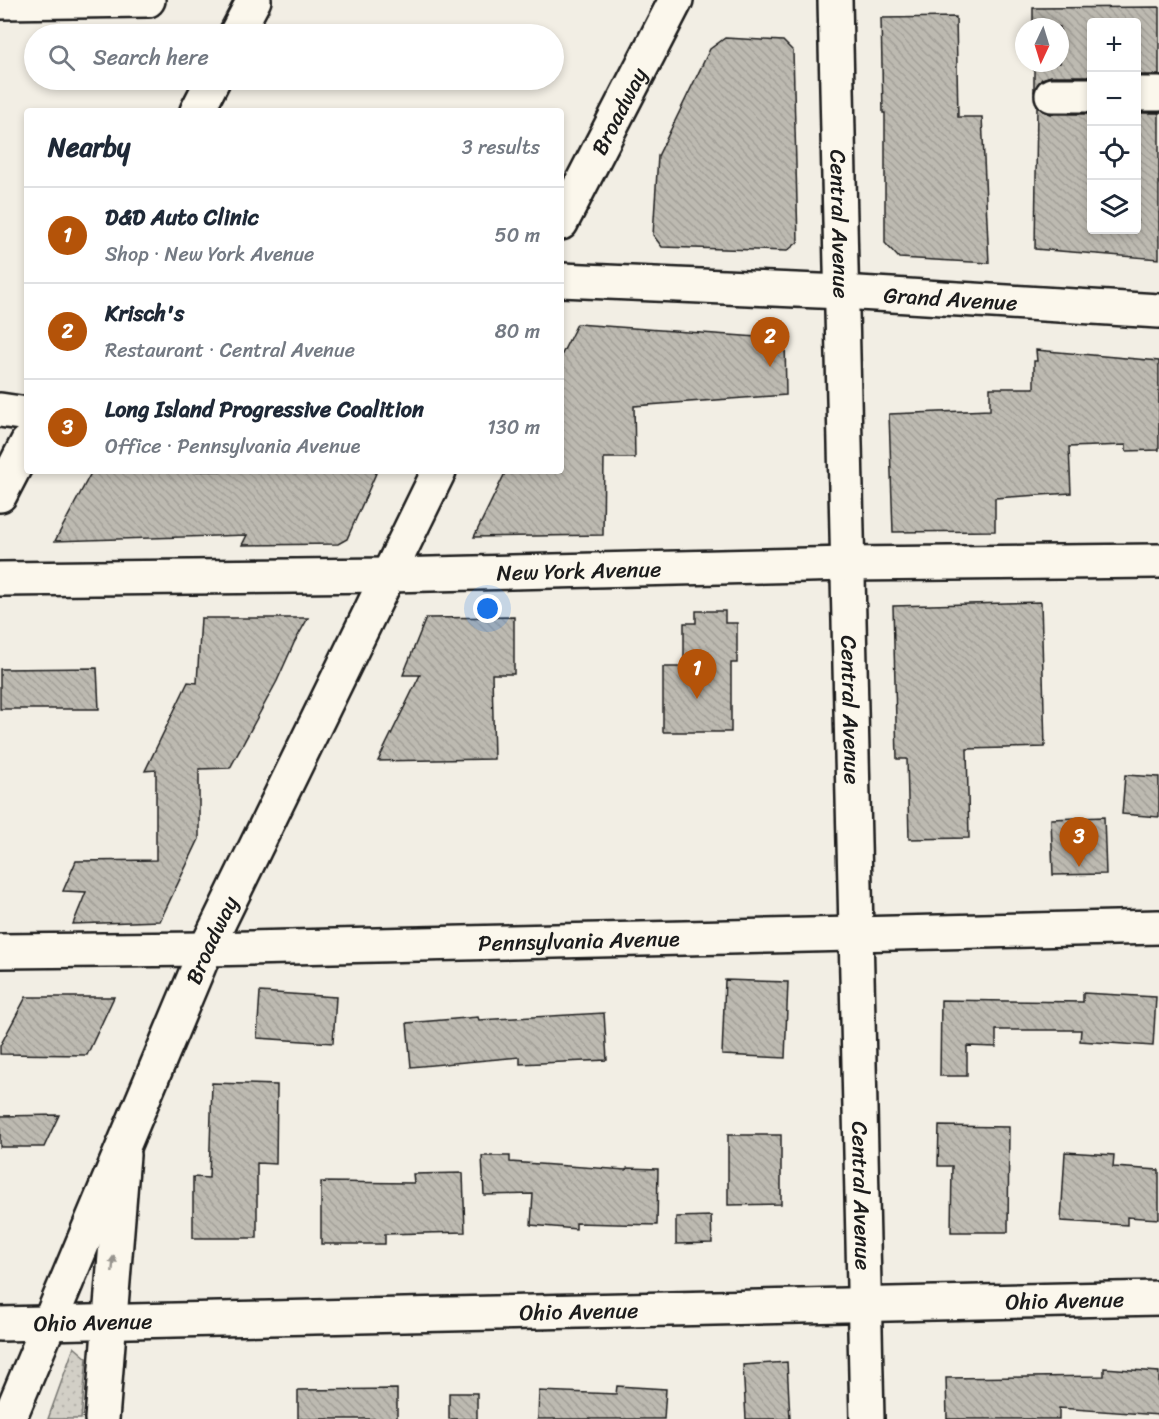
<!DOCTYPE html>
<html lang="en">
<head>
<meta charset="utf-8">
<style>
  :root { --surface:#fff; --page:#f6f6f7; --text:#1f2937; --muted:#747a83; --line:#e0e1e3; --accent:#b45309 }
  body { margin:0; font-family:Sriracha,sans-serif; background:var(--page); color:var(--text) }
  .controls { position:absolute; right:18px; top:18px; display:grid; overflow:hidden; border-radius:6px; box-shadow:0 3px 9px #0003 }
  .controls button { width:54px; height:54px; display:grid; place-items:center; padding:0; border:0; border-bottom:2px solid var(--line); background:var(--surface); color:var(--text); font:30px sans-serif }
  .compass { position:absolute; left:1015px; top:18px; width:54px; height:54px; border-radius:50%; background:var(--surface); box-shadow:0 3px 9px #0003; rotate:184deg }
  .you { position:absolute; left:488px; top:609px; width:21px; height:21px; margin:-15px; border:4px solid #fff; border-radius:50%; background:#1a73e8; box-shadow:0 0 0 9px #1a73e833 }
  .badge { display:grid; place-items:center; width:39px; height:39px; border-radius:50%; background:var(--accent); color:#fff; font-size:20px; font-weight:700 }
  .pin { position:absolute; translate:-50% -50px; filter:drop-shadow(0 2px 3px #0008) }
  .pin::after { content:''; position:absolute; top:32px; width:21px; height:18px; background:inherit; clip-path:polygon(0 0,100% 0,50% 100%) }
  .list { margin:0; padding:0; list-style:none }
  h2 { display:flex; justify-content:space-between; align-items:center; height:78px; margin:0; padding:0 24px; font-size:26px }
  h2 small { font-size:20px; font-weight:400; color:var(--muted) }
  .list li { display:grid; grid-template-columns:39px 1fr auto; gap:18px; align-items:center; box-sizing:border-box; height:96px; padding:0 24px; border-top:2px solid var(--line) }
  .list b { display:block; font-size:22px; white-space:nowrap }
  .list p { margin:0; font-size:20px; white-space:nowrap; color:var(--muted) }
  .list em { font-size:20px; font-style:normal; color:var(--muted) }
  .icon { flex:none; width:33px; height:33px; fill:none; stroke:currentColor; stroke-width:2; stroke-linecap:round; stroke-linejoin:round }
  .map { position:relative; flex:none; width:1159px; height:1419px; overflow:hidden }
  .search { position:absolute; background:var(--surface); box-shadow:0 3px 9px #0003; left:24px; top:24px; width:540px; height:66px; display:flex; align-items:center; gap:15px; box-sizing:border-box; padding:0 21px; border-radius:33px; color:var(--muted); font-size:22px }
  .panel { position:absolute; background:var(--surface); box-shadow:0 3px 9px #0003; left:24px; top:108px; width:540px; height:366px; border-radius:6px }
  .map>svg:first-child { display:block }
  .park { fill:url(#park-dots); stroke:#777671; stroke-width:1.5 }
  .building { fill:url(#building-back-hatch); stroke:#1c1c1c; stroke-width:1.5 }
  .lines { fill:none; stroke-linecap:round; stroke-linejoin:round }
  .minor-casing { stroke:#1c1c1c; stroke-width:38 }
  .major-casing { stroke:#1c1c1c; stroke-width:38 }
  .minor { stroke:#fbf7ec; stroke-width:33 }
  .major { stroke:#fbf7ec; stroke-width:33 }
  .oneway { fill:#97948e }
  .labels { text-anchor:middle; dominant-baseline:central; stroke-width:4.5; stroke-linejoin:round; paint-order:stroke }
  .street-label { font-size:22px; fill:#1c1c1c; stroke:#fbf7ec }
</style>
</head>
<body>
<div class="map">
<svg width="1159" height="1419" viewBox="0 0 1159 1419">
  <defs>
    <pattern id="park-dots" width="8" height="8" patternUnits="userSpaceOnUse" patternTransform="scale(1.5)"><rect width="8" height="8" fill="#d2cfc6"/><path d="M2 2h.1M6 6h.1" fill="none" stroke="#b4b1aa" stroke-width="1.8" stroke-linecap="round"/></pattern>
    <pattern id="building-back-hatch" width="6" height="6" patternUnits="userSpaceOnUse" patternTransform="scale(1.5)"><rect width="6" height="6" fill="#bdbab1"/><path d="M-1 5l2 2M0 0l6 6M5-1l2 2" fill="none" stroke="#a29f98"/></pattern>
  </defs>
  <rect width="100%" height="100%" fill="#f2eee4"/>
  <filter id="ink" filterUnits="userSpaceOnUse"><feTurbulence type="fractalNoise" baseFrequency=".0167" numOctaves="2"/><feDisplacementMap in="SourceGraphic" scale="12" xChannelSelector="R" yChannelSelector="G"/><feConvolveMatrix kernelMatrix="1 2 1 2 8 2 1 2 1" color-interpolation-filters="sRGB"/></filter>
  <g filter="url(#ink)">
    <path class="park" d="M 74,1347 L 87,1358 L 81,1419 L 48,1419 Z"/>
    <g class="building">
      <path d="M 1159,7 L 1159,75 L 1137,75 L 1137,22 L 1092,22 L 1092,76 L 1051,76 L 1042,79 L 1034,91 L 1034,63 L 1060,63 L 1060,27 L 1033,27 L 1033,8 Z"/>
      <path d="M 956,17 L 958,117 L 982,117 L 989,263 L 899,258 L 885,243 L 885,113 L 883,113 L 881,18 Z"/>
      <path d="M 725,38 L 783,41 L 793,51 L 798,242 L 787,251 L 662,247 L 653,235 L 658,156 L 710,49 Z"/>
      <path d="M 1037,105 L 1043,111 L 1051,114 L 1092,114 L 1092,230 L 1137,230 L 1137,113 L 1159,113 L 1159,259 L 1035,249 Z"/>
      <path d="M 577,324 L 785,339 L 786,395 L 634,406 L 635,458 L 604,458 L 603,535 L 474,537 L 506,471 L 561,471 L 561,356 Z"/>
      <path d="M 1036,350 L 1159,361 L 1159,450 L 1126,451 L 1126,445 L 1069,447 L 1071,493 L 995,498 L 995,531 L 893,532 L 889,414 L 990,410 L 990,388 L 1034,388 L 1034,361 L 1037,361 Z"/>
      <path d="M 92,471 L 377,471 L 347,539 L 338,544 L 242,545 L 247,535 L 55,541 Z"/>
      <path d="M 1041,602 L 1045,747 L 967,749 L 969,838 L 909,839 L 907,759 L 897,759 L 893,606 Z"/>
      <path d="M 696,611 L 725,611 L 725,623 L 737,623 L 737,663 L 731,663 L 731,732 L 663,732 L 663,667 L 684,667 L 684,623 L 696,623 Z"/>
      <path d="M 514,617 L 514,674 L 492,674 L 494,759 L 378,761 L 420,675 L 403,675 L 426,618 Z"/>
      <path d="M 201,618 L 308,618 L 294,643 L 277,681 L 230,768 L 199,769 L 199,839 L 160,921 L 73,924 L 86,892 L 63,891 L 76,861 L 156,860 L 156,770 L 145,771 L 188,682 L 197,683 Z"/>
      <path d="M 97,668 L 99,709 L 0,709 L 0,669 Z"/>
      <path d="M 1125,775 L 1159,777 L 1159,817 L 1122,814 Z"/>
      <path d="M 1104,817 L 1106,874 L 1053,875 L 1051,819 Z"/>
      <path d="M 725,980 L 788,982 L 785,1058 L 722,1055 Z"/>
      <path d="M 260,992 L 336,997 L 333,1043 L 257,1038 Z"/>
      <path d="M 1083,993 L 1156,997 L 1153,1046 L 1080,1041 L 1081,1030 L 996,1030 L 996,1047 L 967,1046 L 967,1076 L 940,1076 L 941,1000 L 1083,1002 Z"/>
      <path d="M 26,997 L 114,997 L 87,1055 L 0,1054 L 0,1046 Z"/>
      <path d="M 604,1013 L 607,1060 L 520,1064 L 520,1057 L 411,1067 L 407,1023 L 478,1017 L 479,1020 Z"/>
      <path d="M 212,1083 L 277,1085 L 276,1164 L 257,1163 L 257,1238 L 193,1238 L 193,1177 L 209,1178 Z"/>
      <path d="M 59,1115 L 44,1147 L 0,1147 L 0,1116 Z"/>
      <path d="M 939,1126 L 1009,1127 L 1008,1232 L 951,1232 L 952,1166 L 938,1166 Z"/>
      <path d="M 728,1135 L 781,1135 L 781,1204 L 728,1205 Z"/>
      <path d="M 1065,1152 L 1114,1155 L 1113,1167 L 1159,1170 L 1159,1219 L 1127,1217 L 1127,1225 L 1061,1221 Z"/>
      <path d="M 482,1156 L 510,1156 L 510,1162 L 626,1170 L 627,1168 L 658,1169 L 657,1225 L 576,1223 L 576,1229 L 531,1225 L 533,1194 L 484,1195 Z"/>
      <path d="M 463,1173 L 465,1232 L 385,1234 L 385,1244 L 321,1244 L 321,1182 L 414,1183 L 413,1174 Z"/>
      <path d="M 711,1216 L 712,1243 L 676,1244 L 676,1217 Z"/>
      <path d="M 787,1362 L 790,1419 L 746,1419 L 743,1365 Z"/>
      <path d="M 1104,1368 L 1159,1372 L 1159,1415 L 1059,1408 L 1059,1419 L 947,1419 L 946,1378 L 1104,1376 Z"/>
      <path d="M 617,1386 L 666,1389 L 664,1419 L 538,1419 L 539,1391 L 616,1394 Z"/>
      <path d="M 397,1389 L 397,1419 L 298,1419 L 298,1390 Z"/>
      <rect x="449" y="1393" width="28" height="26"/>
    </g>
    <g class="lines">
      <defs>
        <g id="minor">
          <path id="s1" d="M 835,0 L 867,1419"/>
          <path d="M 0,2 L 148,0"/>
          <path d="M 236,34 L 254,0"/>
          <path d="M 1136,94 L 1159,94"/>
          <path d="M 1052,95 L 1092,95"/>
          <path d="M 197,111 L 213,80"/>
          <path id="s2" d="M 561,280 L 842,292 L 1159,311"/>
          <path d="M 0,410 L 27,414"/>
          <path d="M 0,495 L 27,443"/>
          <path id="s3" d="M 0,579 L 389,575 L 848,564 L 1159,561"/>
          <path id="s4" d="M 0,951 L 206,949 L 1159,927"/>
          <path id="s5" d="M 0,1324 L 1159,1298"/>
          <path d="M 102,1419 L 123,1155"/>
        </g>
        <g id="major">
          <path id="s6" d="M 561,223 L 676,0"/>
          <path id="s7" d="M 9,1419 L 206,949 L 439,471"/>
        </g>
      </defs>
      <use href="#minor" class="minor-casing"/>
      <use href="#major" class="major-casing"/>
      <use href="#minor" class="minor"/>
      <use href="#major" class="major"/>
    </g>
    <defs><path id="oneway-solid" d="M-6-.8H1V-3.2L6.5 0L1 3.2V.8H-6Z" transform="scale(1.5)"/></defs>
    <use class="oneway" href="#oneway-solid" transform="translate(113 1264) rotate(-85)"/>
  </g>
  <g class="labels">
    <g class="street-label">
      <text stroke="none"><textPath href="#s6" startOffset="126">Broadway</textPath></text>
      <text stroke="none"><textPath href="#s1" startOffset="224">Central Avenue</textPath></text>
      <text stroke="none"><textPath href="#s2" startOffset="390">Grand Avenue</textPath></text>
      <text stroke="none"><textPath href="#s3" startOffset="579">New York Avenue</textPath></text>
      <text stroke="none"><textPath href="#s1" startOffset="710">Central Avenue</textPath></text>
      <text stroke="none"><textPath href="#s7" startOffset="520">Broadway</textPath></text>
      <text stroke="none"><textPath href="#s4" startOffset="579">Pennsylvania Avenue</textPath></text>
      <text stroke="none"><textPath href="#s1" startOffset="1196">Central Avenue</textPath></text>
      <text stroke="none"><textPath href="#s5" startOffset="1065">Ohio Avenue</textPath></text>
      <text stroke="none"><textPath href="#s5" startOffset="579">Ohio Avenue</textPath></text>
      <text stroke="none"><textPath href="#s5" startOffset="93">Ohio Avenue</textPath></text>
    </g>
  </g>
</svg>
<div class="controls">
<button>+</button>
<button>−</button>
<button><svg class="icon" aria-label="locate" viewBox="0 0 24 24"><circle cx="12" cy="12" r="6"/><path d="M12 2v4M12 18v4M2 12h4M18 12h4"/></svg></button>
<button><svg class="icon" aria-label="layers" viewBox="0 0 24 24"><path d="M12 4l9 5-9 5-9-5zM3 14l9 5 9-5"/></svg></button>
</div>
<svg class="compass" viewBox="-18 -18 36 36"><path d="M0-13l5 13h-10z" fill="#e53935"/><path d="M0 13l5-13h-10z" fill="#747a83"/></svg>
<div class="you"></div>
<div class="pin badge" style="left:697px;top:699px">1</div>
<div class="pin badge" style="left:770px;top:367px">2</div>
<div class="pin badge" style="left:1079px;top:867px">3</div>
<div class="search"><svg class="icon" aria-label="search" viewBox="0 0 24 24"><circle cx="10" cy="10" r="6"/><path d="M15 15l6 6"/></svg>Search here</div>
<section class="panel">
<h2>Nearby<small>3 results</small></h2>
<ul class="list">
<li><span class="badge">1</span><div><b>D&amp;D Auto Clinic</b><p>Shop · New York Avenue</p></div><em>50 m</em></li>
<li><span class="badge">2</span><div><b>Krisch's</b><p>Restaurant · Central Avenue</p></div><em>80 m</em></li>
<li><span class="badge">3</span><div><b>Long Island Progressive Coalition</b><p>Office · Pennsylvania Avenue</p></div><em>130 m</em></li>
</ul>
</section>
</div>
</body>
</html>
